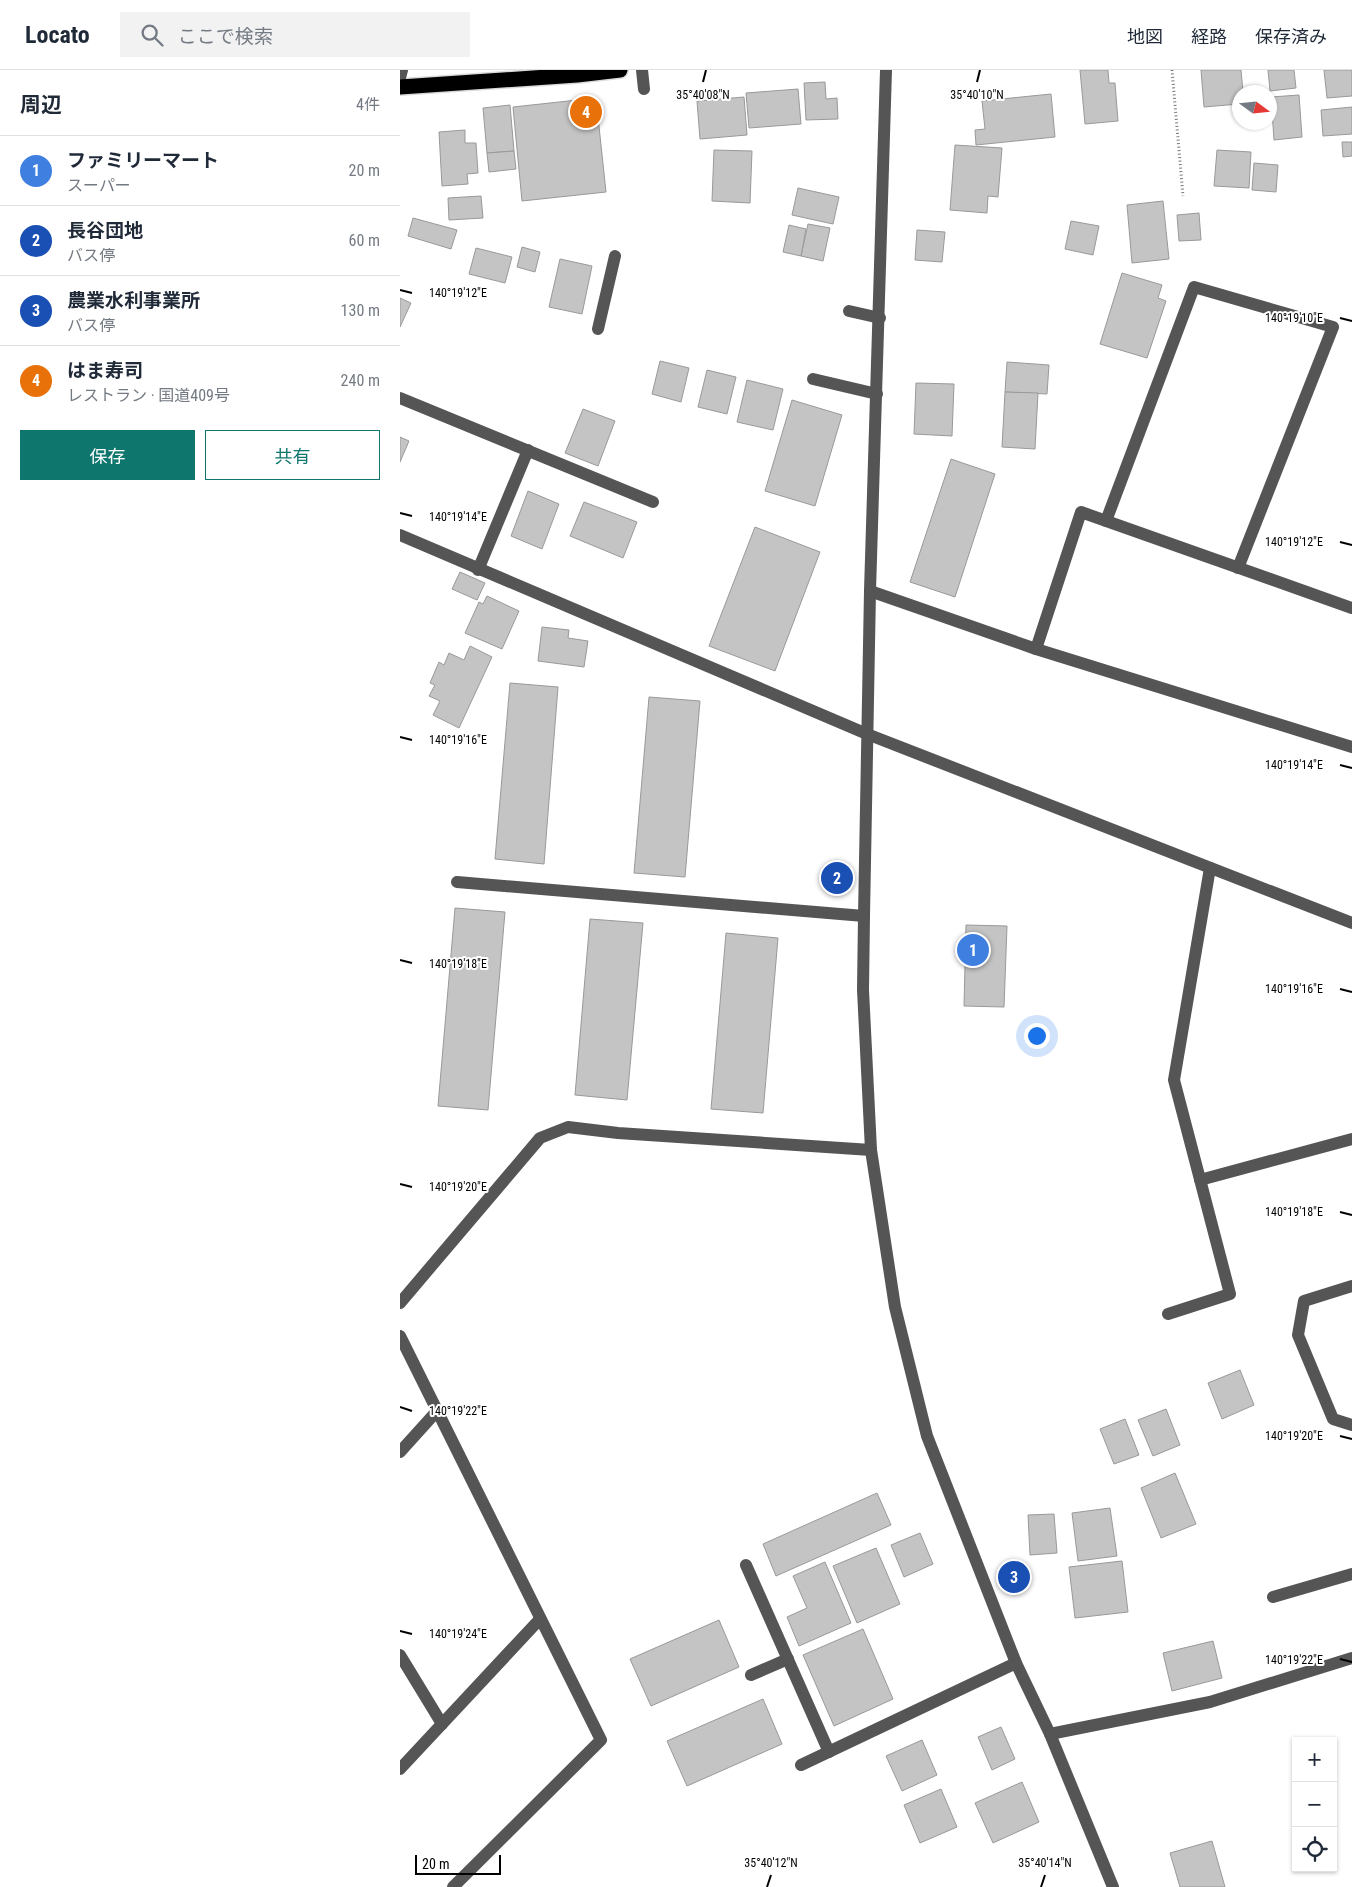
<!DOCTYPE html>
<html lang="ja">
<head>
<meta charset="utf-8">
<style>
  :root { --surface:#fff; --page:#f2f2f3; --text:#1f2937; --muted:#747a83; --line:#e0e1e3; --accent:#0f766e }
  body { margin:0; font-family:"Roboto Condensed","Noto Sans JP",sans-serif; background:var(--page); color:var(--text) }
  .controls { position:absolute; right:15px; bottom:15px; display:grid; overflow:hidden; border-radius:0px; box-shadow:0 1px 4px #0004 }
  .controls button { width:45px; height:45px; display:grid; place-items:center; padding:0; border:0; border-bottom:1px solid var(--line); background:var(--surface); color:var(--text); font:25px sans-serif }
  .compass { position:absolute; left:832px; top:15px; width:45px; height:45px; border-radius:50%; background:var(--surface); box-shadow:0 1px 4px #0004; rotate:105deg }
  .scale { position:absolute; left:15px; bottom:12px; width:86px; box-sizing:border-box; padding-left:5px; border:2px solid #000; border-top:0; font-size:14px; line-height:18px; white-space:nowrap; color:#000; -webkit-text-stroke:4px #fff; paint-order:stroke }
  .you { position:absolute; left:636px; top:965px; width:18px; height:18px; margin:-12px; border:4px solid #fff; border-radius:50%; background:#1a73e8; box-shadow:0 0 0 8px #1a73e833 }
  .badge { display:grid; place-items:center; width:32px; height:32px; border-radius:50%; background:var(--accent); color:#fff; font-size:16px; font-weight:700 }
  .pin { position:absolute; translate:-50% -50%; border:2px solid #fff; box-shadow:0 1px 5px #0006 }
  .list { margin:0; padding:0; list-style:none }
  h2 { display:flex; justify-content:space-between; align-items:center; height:65px; margin:0; padding:0 20px; font-size:21px }
  h2 small { font-size:16px; font-weight:400; color:var(--muted) }
  .list li { display:grid; grid-template-columns:32px 1fr auto; gap:15px; align-items:center; box-sizing:border-box; height:70px; padding:0 20px; border-top:1px solid var(--line) }
  .list b { display:block; font-size:19px; white-space:nowrap }
  .list p { margin:0; font-size:16px; white-space:nowrap; color:var(--muted) }
  .list em { font-size:16px; font-style:normal; color:var(--muted) }
  .actions { display:flex; gap:10px; padding:15px 20px }
  .actions a { flex:1; padding:11px 0; border:1px solid var(--accent); border-radius:0px; text-align:center; font-size:18px; color:var(--accent) }
  .actions .main { background:var(--accent); color:#fff }
  .icon { flex:none; width:28px; height:28px; fill:none; stroke:currentColor; stroke-width:2; stroke-linecap:round; stroke-linejoin:round }
  .map { position:relative; flex:none; width:952px; height:1817px; overflow:hidden }
  header { display:flex; align-items:center; gap:30px; box-sizing:border-box; height:70px; padding:0 25px; background:var(--surface); border-bottom:1px solid var(--line) }
  header strong { font-size:24px }
  nav { display:flex; gap:28px; margin-inline-start:auto; font-size:18px }
  .search { width:350px; height:45px; background:var(--page); display:flex; align-items:center; gap:12px; box-sizing:border-box; padding:0 18px; border-radius:0px; color:var(--muted); font-size:19px }
  main { display:flex }
  aside { flex:1; background:var(--surface) }
  .map>svg:first-child { display:block }
  .building { fill:#c4c4c4; stroke:#999 }
  .lines { fill:none; stroke-linecap:round; stroke-linejoin:round }
  .highway-casing { stroke:#dbdbdb; stroke-width:18 }
  .path { stroke:#777; stroke-width:3; stroke-dasharray:1 2.5; stroke-linecap:butt }
  .minor { stroke:#555; stroke-width:12 }
  .highway { stroke:#000; stroke-width:15 }
  .ticks { fill:none; stroke:#000; stroke-width:2 }
  .ticks-label { font-size:12px; text-anchor:middle; fill:#000; stroke:#fff; stroke-width:4; stroke-linejoin:round; paint-order:stroke }
</style>
</head>
<body>
<header>
<strong>Locato</strong>
<div class="search"><svg class="icon" aria-label="search" viewBox="0 0 24 24"><circle cx="10" cy="10" r="6"/><path d="M15 15l6 6"/></svg>ここで検索</div>
<nav><a>地図</a><a>経路</a><a>保存済み</a></nav>
</header>
<main>
<aside>
<h2>周辺<small>4件</small></h2>
<ul class="list">
<li><span class="badge" style="background:#3f7fe0">1</span><div><b>ファミリーマート</b><p>スーパー</p></div><em>20 m</em></li>
<li><span class="badge" style="background:#1a4fb4">2</span><div><b>長谷団地</b><p>バス停</p></div><em>60 m</em></li>
<li><span class="badge" style="background:#1a4fb4">3</span><div><b>農業水利事業所</b><p>バス停</p></div><em>130 m</em></li>
<li><span class="badge" style="background:#e8710a">4</span><div><b>はま寿司</b><p>レストラン · 国道409号</p></div><em>240 m</em></li>
</ul>
<div class="actions"><a class="main">保存</a><a>共有</a></div>
</aside>
<div class="map">
<svg width="952" height="1817" viewBox="0 0 952 1817">
  <rect width="100%" height="100%" fill="#fff"/>
  <g class="building">
    <path d="M 680,0 L 708,0 L 709,13 L 715,13 L 718,51 L 685,54 Z"/>
    <path d="M 801,0 L 841,0 L 843,22 L 839,22 L 839,34 L 804,37 Z"/>
    <path d="M 868,0 L 894,0 L 896,18 L 870,21 Z"/>
    <path d="M 924,0 L 952,0 L 952,26 L 927,28 Z"/>
    <path d="M 425,12 L 426,29 L 437,28 L 438,49 L 406,50 L 404,13 Z"/>
    <path d="M 398,19 L 401,54 L 349,58 L 346,23 Z"/>
    <path d="M 651,24 L 655,67 L 576,75 L 575,60 L 585,59 L 582,31 Z"/>
    <path d="M 899,25 L 902,67 L 874,70 L 871,27 Z"/>
    <path d="M 344,27 L 347,65 L 300,69 L 297,31 Z"/>
    <path d="M 196,28 L 206,122 L 122,131 L 113,37 Z"/>
    <path d="M 110,35 L 114,81 L 87,83 L 83,38 Z"/>
    <path d="M 952,37 L 952,64 L 923,66 L 921,40 Z"/>
    <path d="M 65,60 L 65,73 L 76,73 L 78,103 L 67,104 L 68,114 L 42,116 L 39,62 Z"/>
    <path d="M 942,72 L 952,72 L 952,86 L 943,87 Z"/>
    <path d="M 555,75 L 602,78 L 598,127 L 588,126 L 587,143 L 550,140 Z"/>
    <path d="M 314,80 L 352,81 L 350,133 L 312,131 Z"/>
    <path d="M 817,80 L 851,82 L 849,118 L 814,116 Z"/>
    <path d="M 114,81 L 116,99 L 89,102 L 87,83 Z"/>
    <path d="M 854,93 L 878,95 L 876,122 L 852,120 Z"/>
    <path d="M 398,118 L 439,127 L 433,154 L 392,145 Z"/>
    <path d="M 81,126 L 83,148 L 49,150 L 48,128 Z"/>
    <path d="M 763,131 L 769,189 L 732,193 L 727,135 Z"/>
    <path d="M 799,143 L 801,170 L 779,171 L 777,145 Z"/>
    <path d="M 13,148 L 57,160 L 51,179 L 8,166 Z"/>
    <path d="M 671,151 L 699,156 L 693,185 L 665,179 Z"/>
    <path d="M 408,154 L 430,158 L 423,191 L 401,186 Z"/>
    <path d="M 389,155 L 406,159 L 401,186 L 383,182 Z"/>
    <path d="M 517,160 L 545,162 L 542,192 L 515,190 Z"/>
    <path d="M 122,177 L 140,182 L 135,202 L 117,197 Z"/>
    <path d="M 76,178 L 112,187 L 105,213 L 69,204 Z"/>
    <path d="M 160,189 L 192,196 L 182,244 L 149,237 Z"/>
    <path d="M 722,203 L 762,215 L 758,228 L 766,231 L 747,288 L 700,274 Z"/>
    <path d="M 0,228 L 11,233 L 0,257 Z"/>
    <path d="M 260,291 L 289,298 L 281,332 L 252,324 Z"/>
    <path d="M 607,292 L 649,295 L 647,324 L 605,322 Z"/>
    <path d="M 307,300 L 336,307 L 327,344 L 298,337 Z"/>
    <path d="M 347,310 L 383,319 L 373,360 L 337,352 Z"/>
    <path d="M 516,313 L 554,314 L 552,366 L 514,364 Z"/>
    <path d="M 605,322 L 638,323 L 635,379 L 602,377 Z"/>
    <path d="M 392,330 L 442,345 L 415,436 L 365,421 Z"/>
    <path d="M 183,339 L 215,351 L 198,396 L 165,383 Z"/>
    <path d="M 0,367 L 9,371 L 0,392 Z"/>
    <path d="M 551,389 L 595,404 L 555,527 L 510,512 Z"/>
    <path d="M 128,421 L 159,434 L 142,479 L 111,466 Z"/>
    <path d="M 184,432 L 237,452 L 223,488 L 170,466 Z"/>
    <path d="M 355,457 L 420,482 L 375,601 L 309,576 Z"/>
    <path d="M 60,502 L 85,513 L 77,530 L 52,519 Z"/>
    <path d="M 87,526 L 119,541 L 102,579 L 65,563 L 79,532 L 83,534 Z"/>
    <path d="M 142,557 L 169,560 L 168,568 L 188,571 L 184,597 L 138,591 Z"/>
    <path d="M 70,576 L 92,587 L 59,658 L 33,645 L 40,631 L 29,626 L 35,615 L 30,613 L 39,592 L 44,595 L 49,583 L 64,590 Z"/>
    <path d="M 110,613 L 158,617 L 144,794 L 95,789 Z"/>
    <path d="M 249,627 L 300,631 L 285,807 L 234,803 Z"/>
    <path d="M 55,838 L 105,842 L 88,1040 L 38,1036 Z"/>
    <path d="M 190,849 L 243,853 L 227,1030 L 175,1025 Z"/>
    <path d="M 566,855 L 607,856 L 604,937 L 564,936 Z"/>
    <path d="M 326,863 L 378,868 L 363,1043 L 311,1039 Z"/>
    <path d="M 840,1300 L 854,1335 L 822,1349 L 808,1313 Z"/>
    <path d="M 766,1339 L 780,1375 L 753,1386 L 738,1350 Z"/>
    <path d="M 725,1349 L 739,1385 L 714,1394 L 700,1359 Z"/>
    <path d="M 775,1403 L 796,1454 L 761,1468 L 741,1418 Z"/>
    <path d="M 477,1423 L 491,1455 L 376,1506 L 363,1474 Z"/>
    <path d="M 710,1438 L 717,1486 L 678,1491 L 672,1443 Z"/>
    <path d="M 654,1444 L 657,1483 L 630,1485 L 628,1445 Z"/>
    <path d="M 520,1463 L 533,1494 L 504,1507 L 491,1475 Z"/>
    <path d="M 476,1478 L 500,1534 L 457,1553 L 433,1496 Z"/>
    <path d="M 722,1491 L 728,1542 L 675,1548 L 669,1497 Z"/>
    <path d="M 425,1492 L 451,1553 L 399,1576 L 387,1547 L 407,1538 L 393,1506 Z"/>
    <path d="M 319,1550 L 339,1597 L 251,1636 L 230,1589 Z"/>
    <path d="M 463,1559 L 493,1629 L 434,1656 L 403,1585 Z"/>
    <path d="M 813,1571 L 822,1608 L 772,1621 L 763,1583 Z"/>
    <path d="M 363,1629 L 382,1674 L 287,1716 L 267,1671 Z"/>
    <path d="M 601,1657 L 615,1689 L 592,1700 L 578,1667 Z"/>
    <path d="M 522,1670 L 537,1705 L 502,1721 L 486,1686 Z"/>
    <path d="M 622,1712 L 639,1752 L 593,1773 L 575,1733 Z"/>
    <path d="M 541,1719 L 557,1757 L 520,1773 L 504,1735 Z"/>
    <path d="M 812,1771 L 825,1817 L 780,1817 L 770,1783 Z"/>
  </g>
  <g class="lines">
    <defs>
      <path id="highway" d="M 0,17 L 177,5 L 220,0"/>
    </defs>
    <use href="#highway" class="highway-casing"/>
    <path class="path" d="M 772,0 L 783,126"/>
    <g class="minor">
      <path d="M 242,0 L 244,19"/>
      <path d="M 486,0 L 470,521 L 464,846 L 463,920 L 471,1080 L 495,1237 L 527,1366 L 616,1593 L 650,1664 L 713,1817"/>
      <path d="M 0,8 L 2,0"/>
      <path d="M 449,241 L 480,248"/>
      <path d="M 198,259 L 215,186"/>
      <path d="M 413,309 L 477,324"/>
      <path d="M 0,328 L 253,432"/>
      <path d="M 706,451 L 794,217 L 933,257 L 838,498"/>
      <path d="M 0,465 L 467,664 L 952,853"/>
      <path d="M 78,500 L 128,380"/>
      <path d="M 470,521 L 636,579 L 952,677"/>
      <path d="M 636,579 L 681,442 L 952,538"/>
      <path d="M 57,812 L 464,846"/>
      <path d="M 800,1110 L 952,1069"/>
      <path d="M 952,1216 L 904,1231 L 898,1265 L 933,1349 L 952,1355"/>
      <path d="M 0,1233 L 140,1068 L 168,1057 L 218,1063 L 471,1080"/>
      <path d="M 768,1244 L 830,1224 L 774,1010 L 810,798"/>
      <path d="M 0,1266 L 201,1670 L 53,1817"/>
      <path d="M 0,1382 L 37,1341"/>
      <path d="M 346,1495 L 429,1682"/>
      <path d="M 873,1527 L 952,1504"/>
      <path d="M 0,1585 L 42,1654"/>
      <path d="M 351,1605 L 388,1589"/>
      <path d="M 650,1664 L 810,1632 L 952,1588"/>
      <path d="M 401,1695 L 616,1593"/>
      <path d="M 0,1699 L 140,1549"/>
    </g>
    <use href="#highway" class="highway"/>
  </g>
  <path class="ticks" d="M 303,12 L 306,0M 577,12 L 580,0M 0,220 L 12,223M 940,248 L 952,251M 0,443 L 12,446M 940,472 L 952,475M 0,667 L 12,670M 940,695 L 952,698M 0,890 L 12,893M 940,919 L 952,922M 0,1114 L 12,1117M 940,1142 L 952,1145M 0,1337 L 12,1341M 940,1366 L 952,1369M 0,1561 L 12,1564M 940,1589 L 952,1592M 367,1817 L 371,1805M 641,1817 L 645,1805"/>
  <g class="ticks-label">
    <text x="303" y="29">35°40'08"N</text>
    <text x="577" y="29">35°40'10"N</text>
    <text x="58" y="227">140°19'12"E</text>
    <text x="894" y="252">140°19'10"E</text>
    <text x="58" y="451">140°19'14"E</text>
    <text x="894" y="476">140°19'12"E</text>
    <text x="58" y="674">140°19'16"E</text>
    <text x="894" y="699">140°19'14"E</text>
    <text x="58" y="898">140°19'18"E</text>
    <text x="894" y="923">140°19'16"E</text>
    <text x="58" y="1121">140°19'20"E</text>
    <text x="894" y="1146">140°19'18"E</text>
    <text x="58" y="1345">140°19'22"E</text>
    <text x="894" y="1370">140°19'20"E</text>
    <text x="58" y="1568">140°19'24"E</text>
    <text x="894" y="1594">140°19'22"E</text>
    <text x="371" y="1797">35°40'12"N</text>
    <text x="645" y="1797">35°40'14"N</text>
  </g>
</svg>
<div class="controls">
<button>+</button>
<button>−</button>
<button><svg class="icon" aria-label="locate" viewBox="0 0 24 24"><circle cx="12" cy="12" r="6"/><path d="M12 2v4M12 18v4M2 12h4M18 12h4"/></svg></button>
</div>
<svg class="compass" viewBox="-18 -18 36 36"><path d="M0-13l5 13h-10z" fill="#e53935"/><path d="M0 13l5-13h-10z" fill="#747a83"/></svg>
<div class="scale">20 m</div>
<div class="you"></div>
<div class="pin badge" style="left:573px;top:880px;background:#3f7fe0">1</div>
<div class="pin badge" style="left:437px;top:808px;background:#1a4fb4">2</div>
<div class="pin badge" style="left:614px;top:1507px;background:#1a4fb4">3</div>
<div class="pin badge" style="left:186px;top:42px;background:#e8710a">4</div>
</div>
</main>
</body>
</html>
